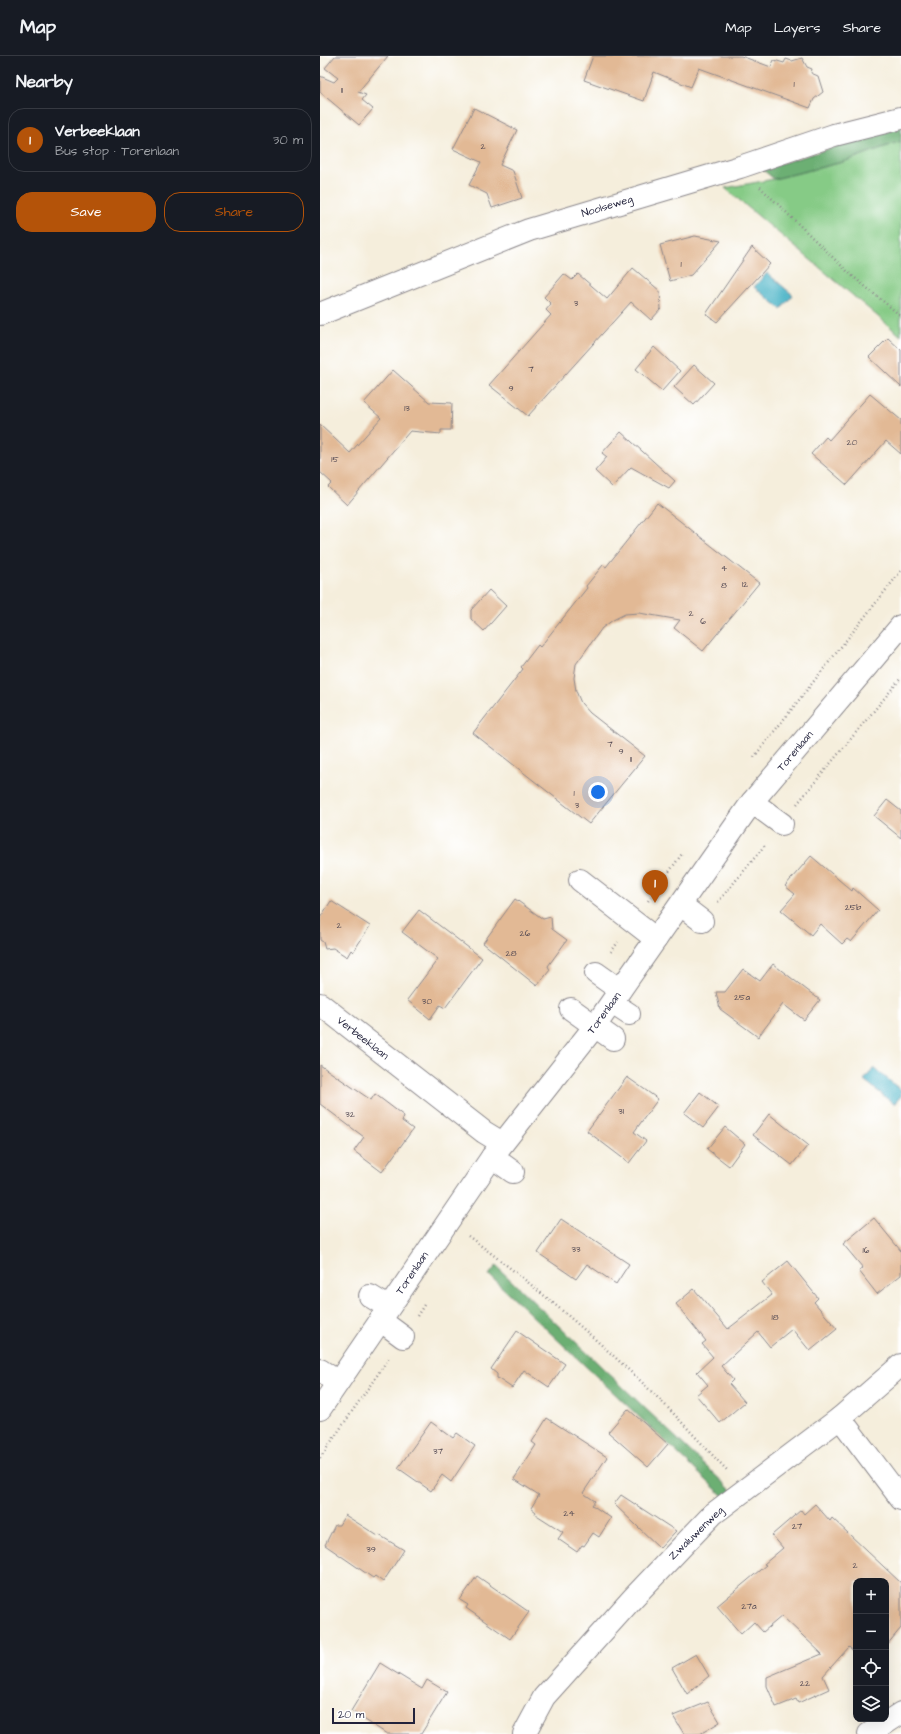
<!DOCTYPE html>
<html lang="en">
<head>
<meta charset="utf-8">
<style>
  :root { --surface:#171b24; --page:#20242c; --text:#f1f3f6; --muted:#9ea1a6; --line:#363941; --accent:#b45309 }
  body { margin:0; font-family:"Architects Daughter",sans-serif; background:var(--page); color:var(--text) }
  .controls { position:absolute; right:12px; bottom:12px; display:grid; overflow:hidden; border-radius:8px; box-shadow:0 4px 16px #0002 }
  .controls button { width:36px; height:36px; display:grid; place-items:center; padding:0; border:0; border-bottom:1px solid var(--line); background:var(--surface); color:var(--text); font:20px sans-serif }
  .scale { position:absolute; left:12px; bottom:10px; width:83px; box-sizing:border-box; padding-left:4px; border:2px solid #22223b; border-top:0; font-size:11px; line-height:14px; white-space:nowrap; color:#22223b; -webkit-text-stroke:3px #fff; paint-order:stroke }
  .you { position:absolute; left:278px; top:736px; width:14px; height:14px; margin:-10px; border:3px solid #fff; border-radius:50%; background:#1a73e8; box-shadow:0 0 0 6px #1a73e833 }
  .badge { display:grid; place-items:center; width:26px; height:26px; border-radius:50%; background:var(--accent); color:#fff; font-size:13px; font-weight:700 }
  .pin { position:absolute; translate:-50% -33px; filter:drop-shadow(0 1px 2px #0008) }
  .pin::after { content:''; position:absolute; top:21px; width:14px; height:12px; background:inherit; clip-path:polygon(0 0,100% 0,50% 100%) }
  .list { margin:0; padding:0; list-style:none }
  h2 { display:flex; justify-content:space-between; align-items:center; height:52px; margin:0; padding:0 16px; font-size:17px }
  h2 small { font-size:13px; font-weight:400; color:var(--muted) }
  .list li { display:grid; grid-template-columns:26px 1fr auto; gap:12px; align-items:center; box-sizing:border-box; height:64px; margin:0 8px 8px; padding:0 8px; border:1px solid var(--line); border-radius:16px }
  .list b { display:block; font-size:15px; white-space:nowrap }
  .list p { margin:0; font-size:13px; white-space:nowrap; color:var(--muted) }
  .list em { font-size:13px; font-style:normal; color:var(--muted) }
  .actions { display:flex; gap:8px; padding:12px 16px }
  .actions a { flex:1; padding:9px 0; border:1px solid var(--accent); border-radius:16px; text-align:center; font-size:14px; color:var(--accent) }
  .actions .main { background:var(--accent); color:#fff }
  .icon { flex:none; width:22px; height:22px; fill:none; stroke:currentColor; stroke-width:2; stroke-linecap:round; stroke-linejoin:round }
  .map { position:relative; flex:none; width:581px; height:1678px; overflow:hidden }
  header { display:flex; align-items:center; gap:24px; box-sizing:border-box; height:56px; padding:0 20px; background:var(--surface); border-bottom:1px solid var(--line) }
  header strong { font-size:19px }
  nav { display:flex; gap:22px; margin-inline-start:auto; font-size:14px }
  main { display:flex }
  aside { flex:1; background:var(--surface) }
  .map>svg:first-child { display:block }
  .green { fill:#86cb86; stroke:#547660 }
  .forest { fill:#6caf73; stroke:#476857 }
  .water { fill:#49b3c6; stroke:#366a80 }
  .building { fill:#e2b995 }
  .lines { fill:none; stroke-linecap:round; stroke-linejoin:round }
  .minor-casing { stroke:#8c888c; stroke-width:24 }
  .major-casing { stroke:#8c888c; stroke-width:24 }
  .path { stroke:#8c888c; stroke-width:2.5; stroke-dasharray:1 3; stroke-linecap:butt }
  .minor { stroke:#fff; stroke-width:22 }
  .major { stroke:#fff; stroke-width:22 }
  .labels { text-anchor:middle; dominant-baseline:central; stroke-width:3.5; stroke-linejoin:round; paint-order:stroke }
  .number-label { font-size:9px; fill:#524852 }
  .street-label { font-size:11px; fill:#22223b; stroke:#fff }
</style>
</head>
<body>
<header>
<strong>Map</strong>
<nav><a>Map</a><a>Layers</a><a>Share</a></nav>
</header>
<main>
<aside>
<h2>Nearby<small></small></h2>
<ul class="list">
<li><span class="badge">1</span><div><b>Verbeeklaan</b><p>Bus stop · Torenlaan</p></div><em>30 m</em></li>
</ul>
<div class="actions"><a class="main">Save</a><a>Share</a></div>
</aside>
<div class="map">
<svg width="581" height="1678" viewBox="0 0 581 1678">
  <rect width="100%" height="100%" fill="#fff"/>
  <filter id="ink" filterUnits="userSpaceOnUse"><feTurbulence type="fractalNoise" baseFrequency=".025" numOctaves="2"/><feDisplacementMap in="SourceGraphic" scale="8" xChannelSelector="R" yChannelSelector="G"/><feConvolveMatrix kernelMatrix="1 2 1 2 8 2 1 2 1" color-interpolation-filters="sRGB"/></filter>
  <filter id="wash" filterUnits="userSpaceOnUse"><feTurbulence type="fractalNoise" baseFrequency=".012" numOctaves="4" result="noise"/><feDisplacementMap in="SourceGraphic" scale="16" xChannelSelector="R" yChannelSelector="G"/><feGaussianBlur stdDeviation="0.9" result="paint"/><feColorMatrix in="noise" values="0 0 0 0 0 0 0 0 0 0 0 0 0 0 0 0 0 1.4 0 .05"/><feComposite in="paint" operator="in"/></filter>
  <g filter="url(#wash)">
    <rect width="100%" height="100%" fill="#f5eedc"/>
    <path class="green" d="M 581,85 L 581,280 L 405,132 L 454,123 L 523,106 Z"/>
    <g class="forest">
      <path d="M 581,71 L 581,85 L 523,106 L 454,123 L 442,113 Z"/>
      <path d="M 176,1210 L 412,1435 L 404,1441 L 169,1219 Z"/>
    </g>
    <g class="water">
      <path d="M 447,217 L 473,239 L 461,253 L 434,231 Z"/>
      <path d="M 554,1012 L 581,1034 L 581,1040 L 574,1048 L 544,1024 Z"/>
    </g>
    <g id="blocks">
      <g class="building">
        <path d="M 15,0 L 68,0 L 38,36 L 46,39 L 42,44 L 53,53 L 39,69 L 0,36 L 0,20 L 14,26 L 18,22 L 5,12 Z"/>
        <path d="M 273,0 L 421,0 L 451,11 L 454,4 L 464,7 L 466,3 L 472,5 L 482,2 L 487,11 L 492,13 L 491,17 L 498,20 L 503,36 L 494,43 L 490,52 L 379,12 L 371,31 L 334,16 L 324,45 L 264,24 Z"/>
        <path d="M 154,52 L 197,74 L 180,109 L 193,115 L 202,142 L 172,152 L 167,138 L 149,129 L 161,106 L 133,93 Z"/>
        <path d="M 375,180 L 401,185 L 371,219 L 350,225 L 340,189 Z"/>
        <path d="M 432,191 L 450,208 L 397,266 L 386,258 Z"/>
        <path d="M 313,212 L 340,235 L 341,253 L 331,264 L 311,246 L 208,360 L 169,329 L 231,259 L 226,254 L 231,248 L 224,241 L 244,218 L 252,224 L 258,218 L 287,243 Z"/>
        <path d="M 568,282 L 581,294 L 581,331 L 549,301 Z"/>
        <path d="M 334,291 L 360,315 L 342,335 L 316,313 Z"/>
        <path d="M 374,309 L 394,327 L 374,349 L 354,331 Z"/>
        <path d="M 73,314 L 109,346 L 132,347 L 131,374 L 121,374 L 121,378 L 90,375 L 27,449 L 8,431 L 12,427 L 0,416 L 0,369 L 30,397 L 61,362 L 44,347 Z"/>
        <path d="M 550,338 L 581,364 L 581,398 L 566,385 L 527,429 L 491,398 L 506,381 L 509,384 Z"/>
        <path d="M 301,376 L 355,425 L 349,432 L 311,411 L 292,431 L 275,415 L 287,401 L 282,397 Z"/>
        <path d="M 337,447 L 439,527 L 383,595 L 354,572 L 360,564 L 319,557 L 305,558 L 293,564 L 282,572 L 264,597 L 256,608 L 254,622 L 256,635 L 261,647 L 270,657 L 325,700 L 269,768 L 153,677 L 203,613 L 201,611 L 218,589 L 220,591 L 267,532 L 266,530 L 283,509 L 286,511 Z"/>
        <path d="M 169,534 L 186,550 L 164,575 L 151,563 L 151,554 Z"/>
        <path d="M 567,744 L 581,755 L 581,782 L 554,760 Z"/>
        <path d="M 491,800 L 532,835 L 533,832 L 558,854 L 531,886 L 527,883 L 522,888 L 500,868 L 491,879 L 461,854 L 475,838 L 465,830 Z"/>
        <path d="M 195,843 L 223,863 L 231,861 L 232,873 L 247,884 L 228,910 L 230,914 L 217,930 L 163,887 Z"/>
        <path d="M 11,845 L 50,870 L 33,896 L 31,894 L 27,901 L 13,892 L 5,893 L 3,886 L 0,884 L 0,862 Z"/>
        <path d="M 99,854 L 162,902 L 125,952 L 120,949 L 110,963 L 87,944 L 118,903 L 82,876 Z"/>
        <path d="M 453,908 L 500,944 L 484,964 L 463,948 L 438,981 L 400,953 L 396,936 L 405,936 L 423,913 L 440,925 Z"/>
        <path d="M 0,1009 L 51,1044 L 55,1038 L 84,1060 L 82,1065 L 93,1073 L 62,1116 L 34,1095 L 44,1081 L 0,1048 Z"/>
        <path d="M 307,1021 L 338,1043 L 314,1076 L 326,1085 L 309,1107 L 267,1075 Z"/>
        <path d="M 380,1036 L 399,1051 L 383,1072 L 364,1057 Z"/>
        <path d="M 449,1058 L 488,1089 L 472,1109 L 433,1079 Z"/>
        <path d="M 405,1071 L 425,1088 L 409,1110 L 387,1093 Z"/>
        <path d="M 554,1162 L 581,1195 L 581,1219 L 557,1238 L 539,1215 L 543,1212 L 523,1188 Z"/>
        <path d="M 241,1163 L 309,1208 L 296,1228 L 267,1208 L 256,1223 L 218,1197 Z"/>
        <path d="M 468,1205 L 498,1242 L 494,1246 L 517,1273 L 490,1295 L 472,1273 L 450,1291 L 438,1276 L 401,1310 L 413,1324 L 409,1328 L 425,1346 L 400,1367 L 376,1339 L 388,1329 L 377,1316 L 393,1301 L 382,1288 L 386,1285 L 356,1248 L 374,1233 L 408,1273 L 452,1239 L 442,1226 Z"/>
        <path d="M 197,1275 L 245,1308 L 229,1331 L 204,1314 L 192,1332 L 177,1322 L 177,1318 L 171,1313 Z"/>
        <path d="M 308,1353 L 348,1388 L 328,1411 L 288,1376 Z"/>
        <path d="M 227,1362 L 287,1401 L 263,1437 L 275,1445 L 272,1449 L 291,1462 L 279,1481 L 273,1477 L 264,1490 L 262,1489 L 257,1496 L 238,1483 L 243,1476 L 215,1458 L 216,1456 L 211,1452 L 219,1439 L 194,1423 L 216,1389 L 212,1386 Z"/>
        <path d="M 111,1366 L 133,1382 L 137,1377 L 155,1390 L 131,1426 L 122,1419 L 111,1435 L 78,1412 Z"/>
        <path d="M 301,1439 L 356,1475 L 340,1492 L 294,1448 Z"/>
        <path d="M 495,1448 L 510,1465 L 512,1462 L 581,1527 L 581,1572 L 566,1590 L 566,1525 L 536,1525 L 536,1597 L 529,1591 L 503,1620 L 509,1633 L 478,1647 L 476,1643 L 456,1651 L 447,1630 L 447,1621 L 502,1598 L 462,1560 L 443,1576 L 434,1566 L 421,1578 L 397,1550 L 446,1509 L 444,1508 L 463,1492 L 452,1479 L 481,1454 L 484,1458 Z"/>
        <path d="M 25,1459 L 58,1480 L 59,1479 L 84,1494 L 63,1526 L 55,1520 L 53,1522 L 5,1489 L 15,1469 L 19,1469 Z"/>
        <path d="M 157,1520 L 209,1556 L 190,1583 L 146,1552 L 148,1549 L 140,1544 Z"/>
        <path d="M 376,1598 L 389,1620 L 367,1638 L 352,1612 Z"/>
        <path d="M 60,1607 L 102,1633 L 107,1624 L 127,1636 L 101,1678 L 67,1678 L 31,1655 Z"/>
        <path d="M 388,1646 L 400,1666 L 380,1678 L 364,1678 L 353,1660 Z"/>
      </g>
    </g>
  </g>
  <g filter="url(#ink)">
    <use href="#blocks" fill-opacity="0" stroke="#8c888c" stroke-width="1"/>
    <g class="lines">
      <defs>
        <g id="minor">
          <path d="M 0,258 L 209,174 L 420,111 L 514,79 L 581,62"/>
          <path d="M 432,746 L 462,768"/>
          <path d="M 260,824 L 336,883"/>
          <path d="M 361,849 L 382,865"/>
          <path d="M 276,917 L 300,934"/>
          <path d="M 292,947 L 309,958"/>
          <path d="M 0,948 L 164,1076 L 182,1087"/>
          <path d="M 251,953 L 293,983"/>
          <path d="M 172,1101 L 193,1116"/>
          <path d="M 50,1240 L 68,1251"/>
          <path d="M 60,1264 L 83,1281"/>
          <path d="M 0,1314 L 18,1326"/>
          <path d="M 520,1362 L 581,1443"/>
          <path d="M 204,1678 L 224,1641 L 313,1542 L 393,1458 L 520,1362 L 581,1309"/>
          <path d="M 549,1678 L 581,1657"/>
        </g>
        <path id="major" d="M 0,1353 L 172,1101 L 275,970 L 432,746 L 581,570"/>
      </defs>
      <use href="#minor" class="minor-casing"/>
      <use href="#major" class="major-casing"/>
      <g class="path">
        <path d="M 440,131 L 530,218 L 581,260"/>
        <path d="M 434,701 L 581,515"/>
        <path d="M 477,748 L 581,622"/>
        <path d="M 328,845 L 362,798"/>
        <path d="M 398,846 L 446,788"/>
        <path d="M 291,896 L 298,886"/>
        <path d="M 148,1180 C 213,1228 275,1281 333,1337 C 359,1362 383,1390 408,1415"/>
        <path d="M 97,1260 L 104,1249"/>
        <path d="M 0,1402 L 69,1302"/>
      </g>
      <use href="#minor" class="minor"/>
      <use href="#major" class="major"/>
    </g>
  </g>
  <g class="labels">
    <g class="number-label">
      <text x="474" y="28">1</text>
      <text x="22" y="34">11</text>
      <text x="163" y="90">2</text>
      <text x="361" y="208">1</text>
      <text x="256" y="247">3</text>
      <text x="211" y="313">7</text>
      <text x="191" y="332">9</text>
      <text x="87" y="352">13</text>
      <text x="532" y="386">20</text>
      <text x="15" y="403">15</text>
      <text x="404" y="512">4</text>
      <text x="425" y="528">12</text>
      <text x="404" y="529">8</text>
      <text x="371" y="557">2</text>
      <text x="383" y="565">6</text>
      <text x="290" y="688">7</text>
      <text x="301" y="695">9</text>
      <text x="311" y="703">11</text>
      <text x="254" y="737">1</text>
      <text x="257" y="749">3</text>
      <text x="533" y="851">25b</text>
      <text x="19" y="869">2</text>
      <text x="205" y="877">26</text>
      <text x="191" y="897">28</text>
      <text x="422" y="941">25a</text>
      <text x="107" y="945">30</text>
      <text x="301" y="1055">31</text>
      <text x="30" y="1058">32</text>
      <text x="256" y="1193">33</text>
      <text x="546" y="1194">16</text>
      <text x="455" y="1261">18</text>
      <text x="118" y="1395">37</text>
      <text x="249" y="1457">24</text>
      <text x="477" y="1470">27</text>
      <text x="51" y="1493">39</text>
      <text x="535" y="1509">2</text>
      <text x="429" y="1550">27a</text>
      <text x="485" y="1627">22</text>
    </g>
    <g class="street-label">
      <text transform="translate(287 150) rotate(-17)">Noolseweg</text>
      <text transform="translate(475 695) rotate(-50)">Torenlaan</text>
      <text transform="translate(284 957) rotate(-54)">Torenlaan</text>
      <text transform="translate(43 982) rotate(38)">Verbeeklaan</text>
      <text transform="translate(92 1217) rotate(-56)">Torenlaan</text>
      <text transform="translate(376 1477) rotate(-44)">Zwaluwenweg</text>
    </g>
  </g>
</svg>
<div class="controls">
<button>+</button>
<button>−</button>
<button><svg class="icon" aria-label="locate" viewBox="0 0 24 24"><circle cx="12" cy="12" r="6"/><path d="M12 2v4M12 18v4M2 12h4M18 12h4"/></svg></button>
<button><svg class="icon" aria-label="layers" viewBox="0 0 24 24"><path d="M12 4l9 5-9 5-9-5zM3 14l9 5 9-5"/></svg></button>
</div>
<div class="scale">20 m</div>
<div class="you"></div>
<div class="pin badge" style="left:335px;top:847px">1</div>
</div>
</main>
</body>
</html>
